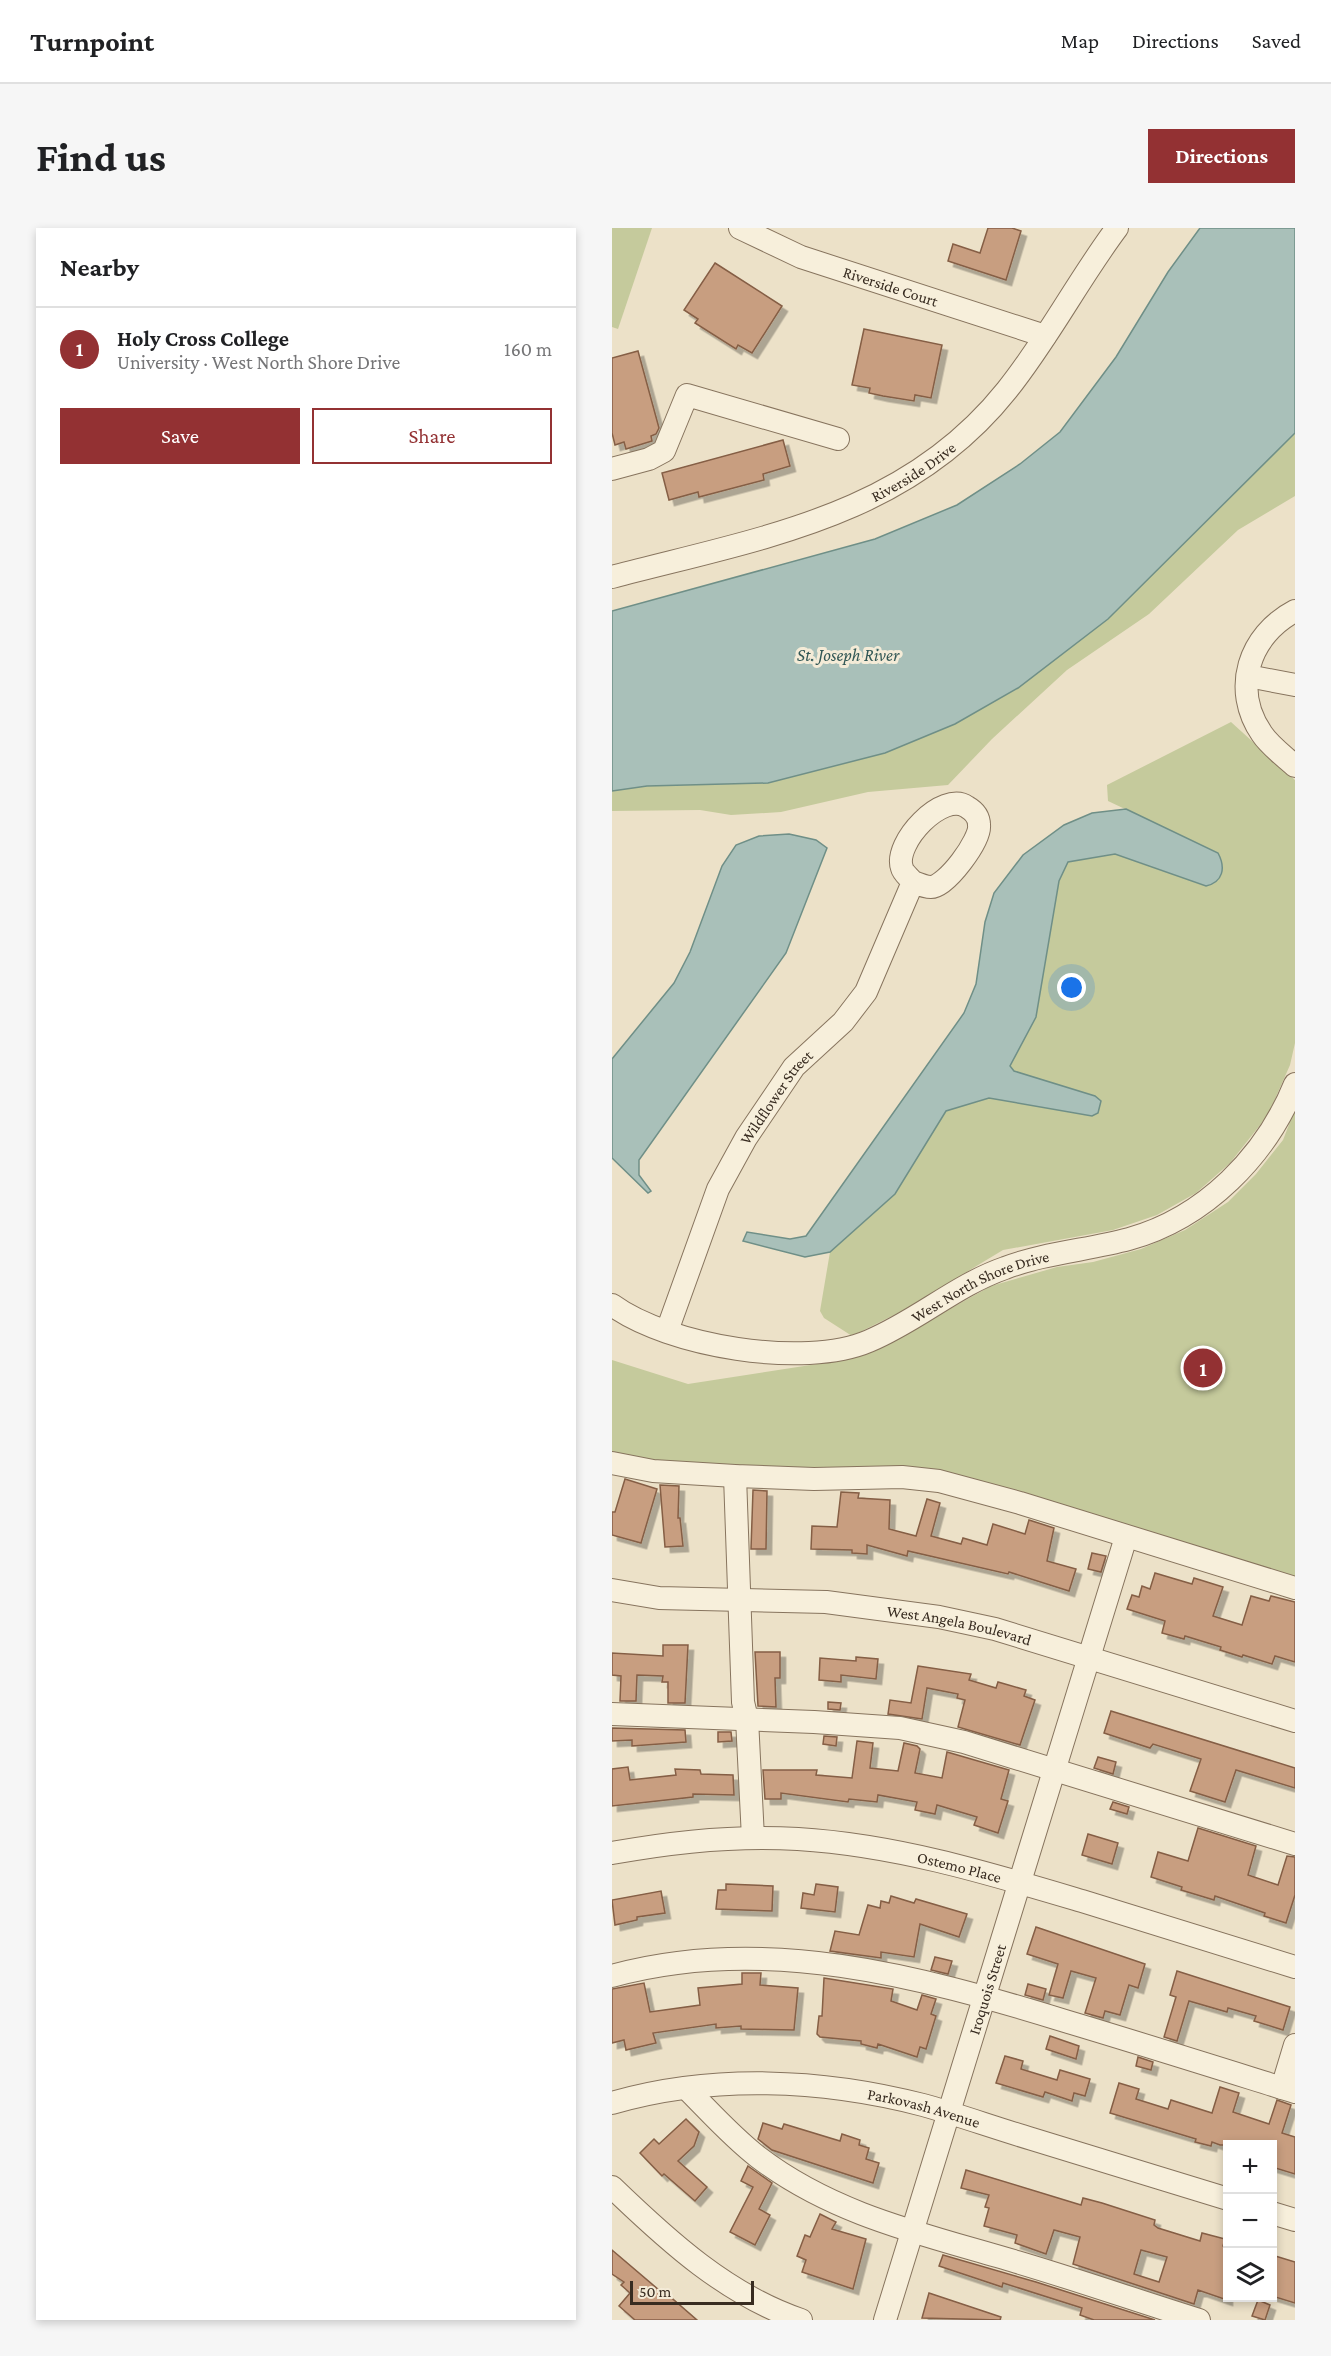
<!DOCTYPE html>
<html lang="en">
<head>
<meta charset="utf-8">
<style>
  :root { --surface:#fff; --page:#f6f6f6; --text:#202124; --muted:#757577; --line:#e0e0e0; --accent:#933133 }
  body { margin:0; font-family:"Crimson Pro",serif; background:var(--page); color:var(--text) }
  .controls { position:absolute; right:18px; bottom:18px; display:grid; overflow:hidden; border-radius:0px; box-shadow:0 3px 9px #0003 }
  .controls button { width:54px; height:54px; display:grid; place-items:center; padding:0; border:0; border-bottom:2px solid var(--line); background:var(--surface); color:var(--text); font:30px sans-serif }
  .scale { position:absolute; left:18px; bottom:15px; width:124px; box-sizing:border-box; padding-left:6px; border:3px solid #382c21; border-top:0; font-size:16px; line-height:21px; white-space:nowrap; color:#382c21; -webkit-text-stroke:4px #f4ebd7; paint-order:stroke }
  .you { position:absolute; left:460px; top:760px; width:21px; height:21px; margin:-15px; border:4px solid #fff; border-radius:50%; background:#1a73e8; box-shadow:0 0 0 9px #1a73e833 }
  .badge { display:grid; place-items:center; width:39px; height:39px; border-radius:50%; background:var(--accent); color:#fff; font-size:20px; font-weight:700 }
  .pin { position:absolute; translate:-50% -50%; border:3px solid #fff; box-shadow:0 2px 6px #0006 }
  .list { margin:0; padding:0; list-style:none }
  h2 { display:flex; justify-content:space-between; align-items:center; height:78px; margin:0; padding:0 24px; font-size:26px }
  h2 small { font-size:20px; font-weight:400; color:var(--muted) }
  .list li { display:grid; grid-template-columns:39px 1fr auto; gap:18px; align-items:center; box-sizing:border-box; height:84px; padding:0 24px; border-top:2px solid var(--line) }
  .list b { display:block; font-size:22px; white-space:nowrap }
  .list p { margin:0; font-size:20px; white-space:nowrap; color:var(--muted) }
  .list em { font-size:20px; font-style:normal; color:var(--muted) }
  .actions { display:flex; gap:12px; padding:18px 24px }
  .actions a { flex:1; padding:14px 0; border:2px solid var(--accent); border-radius:0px; text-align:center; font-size:21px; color:var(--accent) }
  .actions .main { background:var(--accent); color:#fff }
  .icon { flex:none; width:33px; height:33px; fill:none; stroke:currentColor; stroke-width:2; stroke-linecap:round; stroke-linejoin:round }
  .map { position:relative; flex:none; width:683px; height:2092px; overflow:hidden; border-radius:0px }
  header { display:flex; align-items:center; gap:36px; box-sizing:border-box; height:84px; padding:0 30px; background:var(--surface); border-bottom:2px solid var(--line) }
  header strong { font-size:28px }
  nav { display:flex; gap:33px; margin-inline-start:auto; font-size:21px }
  .intro { display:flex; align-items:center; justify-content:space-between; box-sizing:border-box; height:144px; padding:0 36px }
  h1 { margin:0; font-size:42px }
  .button { padding:15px 27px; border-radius:0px; background:var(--accent); color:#fff; font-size:21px; font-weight:700 }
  main { display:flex; gap:36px; padding:0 36px }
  aside { flex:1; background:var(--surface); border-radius:0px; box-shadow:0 3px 9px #0003 }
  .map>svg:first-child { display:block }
  .green { fill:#c5ca9c }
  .water { fill:#a9c0b9; stroke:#6f8f87; stroke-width:1.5 }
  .building { fill:#c89e80; stroke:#855e45; stroke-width:1.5; fill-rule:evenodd; filter:url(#shadow) }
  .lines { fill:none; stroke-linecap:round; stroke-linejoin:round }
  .minor-casing { stroke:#87745e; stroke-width:24 }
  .minor { stroke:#f7efdb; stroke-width:22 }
  .labels { text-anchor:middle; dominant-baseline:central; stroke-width:6; stroke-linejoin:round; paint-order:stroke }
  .street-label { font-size:16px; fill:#382c21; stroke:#f4ebd7 }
  .water-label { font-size:18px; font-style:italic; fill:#315755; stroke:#f4ebd7 }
</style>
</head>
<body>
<header>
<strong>Turnpoint</strong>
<nav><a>Map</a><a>Directions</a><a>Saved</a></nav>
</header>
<div class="intro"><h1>Find us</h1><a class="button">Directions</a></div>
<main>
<aside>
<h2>Nearby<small></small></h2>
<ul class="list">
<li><span class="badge">1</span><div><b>Holy Cross College</b><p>University · West North Shore Drive</p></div><em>160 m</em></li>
</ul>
<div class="actions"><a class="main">Save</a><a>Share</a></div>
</aside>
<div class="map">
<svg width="683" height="2092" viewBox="0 0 683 2092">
  <defs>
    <filter id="shadow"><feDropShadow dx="5.5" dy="5.5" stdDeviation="0" flood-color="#0004"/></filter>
  </defs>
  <rect width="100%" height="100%" fill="#ece1c8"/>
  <g class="green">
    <path d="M 0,0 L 40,0 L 6,101 L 0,99 Z"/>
    <path d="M 683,205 L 683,268 L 626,302 L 537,386 L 455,442 L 380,511 L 336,557 L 256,564 L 169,584 L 119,587 L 88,582 L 0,583 L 0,563 L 35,558 L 156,555 L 273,525 L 343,496 L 406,460 L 496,391 Z"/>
    <path d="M 619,494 L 683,552 L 683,815 L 678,837 L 656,887 L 618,935 L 584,965 L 545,987 L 501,1002 L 391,1022 L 290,1083 L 240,1108 L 212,1090 L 208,1083 L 218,1024 L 283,966 L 334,883 L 377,870 L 480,888 L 402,843 L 398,838 L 424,789 L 447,653 L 456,634 L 503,626 L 594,658 C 611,654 614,640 606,625 L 496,573 L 495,557 Z"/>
    <path d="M 683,881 L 683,1353 L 322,1245 L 78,1235 L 0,1228 L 0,1132 L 76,1156 L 231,1132 L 300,1102 L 379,1058 L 445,1039 L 481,1034 L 529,1021 L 573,1002 L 616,974 L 644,946 L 671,912 Z"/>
  </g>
  <g class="water">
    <path d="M 588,0 L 683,0 L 683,205 L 496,391 L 406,460 L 343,496 L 273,525 L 156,555 L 35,558 L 0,563 L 0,383 L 263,311 L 345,277 L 408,236 L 448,204 L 504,129 L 556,44 Z"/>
    <path d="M 514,581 L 606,625 C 614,640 611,654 594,658 L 503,626 L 456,634 L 447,653 L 424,789 L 398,838 L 402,843 L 483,868 L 489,873 L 486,885 L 480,888 L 377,870 L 334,883 L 283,966 L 218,1024 L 193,1029 L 131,1013 L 135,1004 L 178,1011 L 194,1008 L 352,785 L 364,756 L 373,694 L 382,665 L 411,627 L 452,597 L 480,585 Z"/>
    <path d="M 177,606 L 204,612 L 215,620 L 174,725 L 27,932 L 27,947 L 39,963 L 36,965 L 0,930 L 0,831 L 62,755 L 78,724 L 110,638 L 124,617 L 147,608 Z"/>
  </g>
  <g class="building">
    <path d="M 376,0 L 400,0 L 409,3 L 394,52 L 336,33 L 341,16 L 368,25 Z"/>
    <path d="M 103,35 L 170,78 L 140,125 L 126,117 L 124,121 L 83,95 L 86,91 L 72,82 Z"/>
    <path d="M 252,101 L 330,117 L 319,170 L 303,167 L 302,173 L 271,168 L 257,165 L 258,160 L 240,157 Z"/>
    <path d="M 26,123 L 47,200 L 44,206 L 39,208 L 40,213 L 14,221 L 12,214 L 3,217 L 0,205 L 0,130 Z"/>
    <path d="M 171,212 L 178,238 L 151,246 L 152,252 L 87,269 L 86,264 L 57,272 L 50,245 Z"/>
    <path d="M 13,1251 L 45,1261 L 29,1315 L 0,1307 L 0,1284 L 3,1284 Z"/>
    <path d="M 48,1257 L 67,1258 L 66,1290 L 68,1290 L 71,1318 L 53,1319 Z"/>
    <path d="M 141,1262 L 155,1263 L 154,1321 L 139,1321 Z"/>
    <path d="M 229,1264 L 247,1265 L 246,1270 L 278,1272 L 277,1301 L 304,1308 L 315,1271 L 328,1275 L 319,1308 L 349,1316 L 351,1310 L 375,1317 L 381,1296 L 413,1306 L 417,1292 L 442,1300 L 435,1333 L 464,1341 L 457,1363 L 397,1344 L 396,1346 L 296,1323 L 295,1328 L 255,1317 L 255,1326 L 240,1325 L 240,1322 L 199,1321 L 200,1298 L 225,1299 Z"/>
    <path d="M 480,1325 L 494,1328 L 489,1344 L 476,1341 Z"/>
    <path d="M 543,1345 L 580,1356 L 582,1350 L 611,1359 L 601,1388 L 630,1397 L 639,1368 L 657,1373 L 659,1368 L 683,1374 L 683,1434 L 663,1428 L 660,1436 L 631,1427 L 630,1429 L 608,1422 L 609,1419 L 573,1408 L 572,1411 L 550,1405 L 553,1393 L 515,1381 L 520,1367 L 527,1369 L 530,1358 L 538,1361 Z"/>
    <path d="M 51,1417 L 76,1417 L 73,1475 L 56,1475 L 56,1454 L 50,1454 L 51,1448 L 25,1447 L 24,1473 L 8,1473 L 9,1448 L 0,1447 L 0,1425 L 51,1428 Z"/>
    <path d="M 143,1424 L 168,1424 L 168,1450 L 163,1450 L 164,1479 L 146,1478 Z"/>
    <path d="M 244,1429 L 266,1431 L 264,1451 L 229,1447 L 229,1454 L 207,1452 L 208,1430 L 244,1433 Z"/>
    <path d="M 306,1438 L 359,1446 L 357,1452 L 384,1460 L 386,1454 L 414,1462 L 412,1468 L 423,1472 L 408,1517 L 346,1499 L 353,1472 L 345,1470 L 346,1466 L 315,1460 L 310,1491 L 276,1486 L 278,1472 L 299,1475 Z"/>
    <path d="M 216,1474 L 229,1475 L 228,1482 L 216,1481 Z"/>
    <path d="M 499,1483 L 683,1540 L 683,1560 L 624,1542 L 613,1574 L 578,1563 L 589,1531 L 541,1516 L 538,1520 L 492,1505 Z"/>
    <path d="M 0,1500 L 73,1502 L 74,1514 L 20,1518 L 20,1512 L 0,1513 Z"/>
    <path d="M 106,1504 L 119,1504 L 120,1513 L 106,1514 Z"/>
    <path d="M 212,1508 L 225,1509 L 224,1518 L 211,1516 Z"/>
    <path d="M 245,1513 L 261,1515 L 258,1540 L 286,1543 L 292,1515 L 305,1518 L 308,1521 L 303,1545 L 330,1550 L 335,1524 L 397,1542 L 389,1571 L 396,1573 L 386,1605 L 362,1597 L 365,1589 L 325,1577 L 323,1586 L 303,1582 L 305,1574 L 266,1567 L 265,1574 L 237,1571 L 236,1574 L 169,1565 L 169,1571 L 153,1571 L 151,1542 L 205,1542 L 204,1547 L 240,1550 Z"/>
    <path d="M 486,1529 L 504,1534 L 501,1546 L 482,1540 Z"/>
    <path d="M 16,1539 L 18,1552 L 64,1547 L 63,1541 L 88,1542 L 89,1546 L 121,1547 L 122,1567 L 81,1566 L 81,1569 L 0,1578 L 0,1541 Z"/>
    <path d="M 501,1574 L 517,1579 L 515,1586 L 498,1581 Z"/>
    <path d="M 586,1600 L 644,1618 L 636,1647 L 666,1657 L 675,1628 L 683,1629 L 683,1667 L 674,1695 L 652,1688 L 653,1685 L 603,1668 L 602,1672 L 569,1662 L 570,1659 L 539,1649 L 546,1624 L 576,1633 Z"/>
    <path d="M 476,1606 L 506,1615 L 500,1636 L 470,1627 Z"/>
    <path d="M 114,1656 L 161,1658 L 160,1683 L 104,1681 L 106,1662 L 114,1662 Z"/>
    <path d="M 204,1656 L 226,1659 L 223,1684 L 189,1680 L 191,1665 L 202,1667 Z"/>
    <path d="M 49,1663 L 53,1685 L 25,1689 L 25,1692 L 3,1697 L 0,1672 Z"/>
    <path d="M 279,1668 L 302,1675 L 304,1671 L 355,1686 L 347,1709 L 308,1696 L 302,1729 L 269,1724 L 269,1730 L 218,1723 L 223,1703 L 247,1707 L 256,1677 L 268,1680 L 269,1673 L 277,1675 Z"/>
    <path d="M 424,1699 L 533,1736 L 526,1760 L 517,1757 L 508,1787 L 493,1783 L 491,1790 L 473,1785 L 484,1750 L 459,1743 L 451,1770 L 437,1767 L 446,1736 L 415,1726 Z"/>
    <path d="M 323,1729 L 340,1733 L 336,1746 L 319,1742 Z"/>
    <path d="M 565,1743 L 678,1779 L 671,1802 L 642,1793 L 644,1788 L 616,1780 L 615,1784 L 577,1773 L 565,1813 L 552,1809 L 564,1769 L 558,1767 Z"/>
    <path d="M 130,1745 L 149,1745 L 148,1757 L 186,1760 L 182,1802 L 129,1801 L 129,1798 L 104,1800 L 104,1796 L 41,1805 L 44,1815 L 14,1822 L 12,1812 L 0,1815 L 0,1761 L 32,1755 L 38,1784 L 88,1777 L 86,1760 L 130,1756 Z"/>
    <path d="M 212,1750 L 281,1761 L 279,1773 L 305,1782 L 310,1767 L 324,1771 L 319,1786 L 324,1788 L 314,1821 L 308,1819 L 305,1829 L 266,1816 L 265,1820 L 249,1816 L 249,1813 L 208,1809 L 205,1806 L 207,1788 L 210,1788 Z"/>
    <path d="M 416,1756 L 434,1761 L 431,1772 L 413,1767 Z"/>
    <path d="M 438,1808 L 467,1818 L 464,1831 L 434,1821 Z"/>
    <path d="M 393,1828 L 411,1833 L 409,1841 L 445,1852 L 448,1842 L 478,1851 L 473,1868 L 462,1865 L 460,1873 L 433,1864 L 431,1869 L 384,1855 Z"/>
    <path d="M 526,1829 L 541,1834 L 539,1842 L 524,1838 Z"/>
    <path d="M 507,1855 L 527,1861 L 524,1871 L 556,1881 L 559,1872 L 600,1885 L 608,1859 L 627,1865 L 621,1884 L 657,1896 L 665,1872 L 679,1877 L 670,1905 L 683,1909 L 683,1946 L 660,1939 L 660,1917 L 608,1917 L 600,1914 L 599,1918 L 583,1914 L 584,1911 L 498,1885 Z"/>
    <path d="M 74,1891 L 87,1904 L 82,1918 L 66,1933 L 95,1959 L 83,1973 L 52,1946 L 50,1948 L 28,1925 L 42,1911 L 47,1916 Z"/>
    <path d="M 151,1895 L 170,1901 L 172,1896 L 228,1913 L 230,1906 L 248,1912 L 247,1917 L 257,1920 L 254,1931 L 267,1935 L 261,1955 L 160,1922 L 146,1911 Z"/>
    <path d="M 136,1938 L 160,1955 L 147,1981 L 158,1987 L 143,2017 L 118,2004 L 141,1959 L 129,1953 Z"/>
    <path d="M 354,1942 L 469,1977 L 471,1970 L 490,1975 L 543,1992 L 542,1997 L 546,2000 L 588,2013 L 590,2005 L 613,2011 L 611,2018 L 615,2019 L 615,2072 L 586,2062 L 582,2076 L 461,2036 L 468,2009 L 442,2002 L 434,2026 L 403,2015 L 405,2007 L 372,1998 L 377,1980 L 373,1979 L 377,1967 L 349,1960 ZM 529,2022 L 555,2029 L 547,2054 L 522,2046 Z"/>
    <path d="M 208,1986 L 224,1994 L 220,2001 L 254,2011 L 241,2061 L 190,2044 L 194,2032 L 185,2028 L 193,2007 L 198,2009 Z"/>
    <path d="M 0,2022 L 54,2068 L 55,2066 L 85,2092 L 23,2092 L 7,2078 L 18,2065 L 9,2057 L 12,2054 L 0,2046 Z"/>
    <path d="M 331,2027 L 424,2054 L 543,2092 L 482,2092 L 468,2087 L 470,2080 L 391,2055 L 390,2059 L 327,2038 Z"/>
    <path d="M 660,2027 L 683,2034 L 683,2075 L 660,2068 Z"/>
    <path d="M 317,2065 L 389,2089 L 388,2092 L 310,2090 Z"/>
    <path d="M 646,2072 L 658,2077 L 653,2092 L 640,2088 Z"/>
  </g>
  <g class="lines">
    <defs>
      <g id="minor">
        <path id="s1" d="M 128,0 L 189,29 L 433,108"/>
        <path d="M 0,241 L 37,231 L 52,223 L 75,167 L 226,211"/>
        <path id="s2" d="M 0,349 C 147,310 294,289 395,162 C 436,111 466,52 505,0"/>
        <path d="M 683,383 C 637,407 619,461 650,506 C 658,518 672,528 683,538"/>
        <path d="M 636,448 L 683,457"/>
        <path id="s3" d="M 0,1077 C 56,1118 192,1141 257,1113 C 305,1093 344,1057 393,1040 C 432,1025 476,1022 517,1011 C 593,990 654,928 683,856"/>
        <path id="s4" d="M 55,1103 L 106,961 L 134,910 L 182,839 L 231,794 L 254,764 L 301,654 C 306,656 314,659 319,659 C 334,659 369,612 367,597 C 367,589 362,583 355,579 C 331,562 281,615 290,640 C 291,645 298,650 301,654"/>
        <path d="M 0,1235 L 41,1243 L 123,1248 L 202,1251 L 290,1249 L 327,1253 L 408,1275 L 683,1360"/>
        <path d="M 123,1248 L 131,1474 L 135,1491 L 141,1610"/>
        <path id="s5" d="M 0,1362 L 47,1370 L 214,1374 L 327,1389 L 383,1401 L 683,1493"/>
        <path d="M 0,1486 L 202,1494 L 288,1500 L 352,1514 L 683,1616"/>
        <path id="s6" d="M 0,1625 C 60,1614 124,1607 186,1611 C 284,1617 376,1645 470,1673 C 541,1695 612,1717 683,1739"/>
        <path d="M 0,1748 C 152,1706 307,1748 453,1793 C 530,1816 606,1840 683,1864"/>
        <path d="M 74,1860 C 98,1884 120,1909 146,1929 C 223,1988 315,2007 405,2034 C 466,2052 526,2073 587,2092"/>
        <path d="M 670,1860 L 683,1817"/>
        <path id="s7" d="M 0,1875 C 100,1846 210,1851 311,1877 C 347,1887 383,1900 420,1911 C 485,1931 550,1951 616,1971"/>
        <path d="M 0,1959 C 56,2013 115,2067 189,2092"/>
        <path d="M 660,1985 L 683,1992"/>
        <path id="s8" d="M 273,2092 L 514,1309"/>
      </g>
    </defs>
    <use href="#minor" class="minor-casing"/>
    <use href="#minor" class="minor"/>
  </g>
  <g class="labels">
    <g class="street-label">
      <text stroke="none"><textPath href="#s1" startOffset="162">Riverside Court</textPath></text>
      <text stroke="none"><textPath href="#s2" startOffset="321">Riverside Drive</textPath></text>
      <text stroke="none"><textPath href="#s4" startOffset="260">Wildflower Street</textPath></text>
      <text stroke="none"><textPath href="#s3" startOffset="392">West North Shore Drive</textPath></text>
      <text stroke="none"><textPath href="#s5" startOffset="350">West Angela Boulevard</textPath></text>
      <text stroke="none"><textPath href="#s6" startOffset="351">Ostemo Place</textPath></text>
      <text stroke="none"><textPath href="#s8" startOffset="346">Iroquois Street</textPath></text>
      <text stroke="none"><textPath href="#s7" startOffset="316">Parkovash Avenue</textPath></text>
    </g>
    <g class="water-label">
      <text x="236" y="427">St. Joseph River</text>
    </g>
  </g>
</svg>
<div class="controls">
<button>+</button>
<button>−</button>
<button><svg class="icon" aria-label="layers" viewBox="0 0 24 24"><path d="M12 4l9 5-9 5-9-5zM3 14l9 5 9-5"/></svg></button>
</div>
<div class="scale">50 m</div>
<div class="you"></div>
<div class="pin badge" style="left:591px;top:1140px">1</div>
</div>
</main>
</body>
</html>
